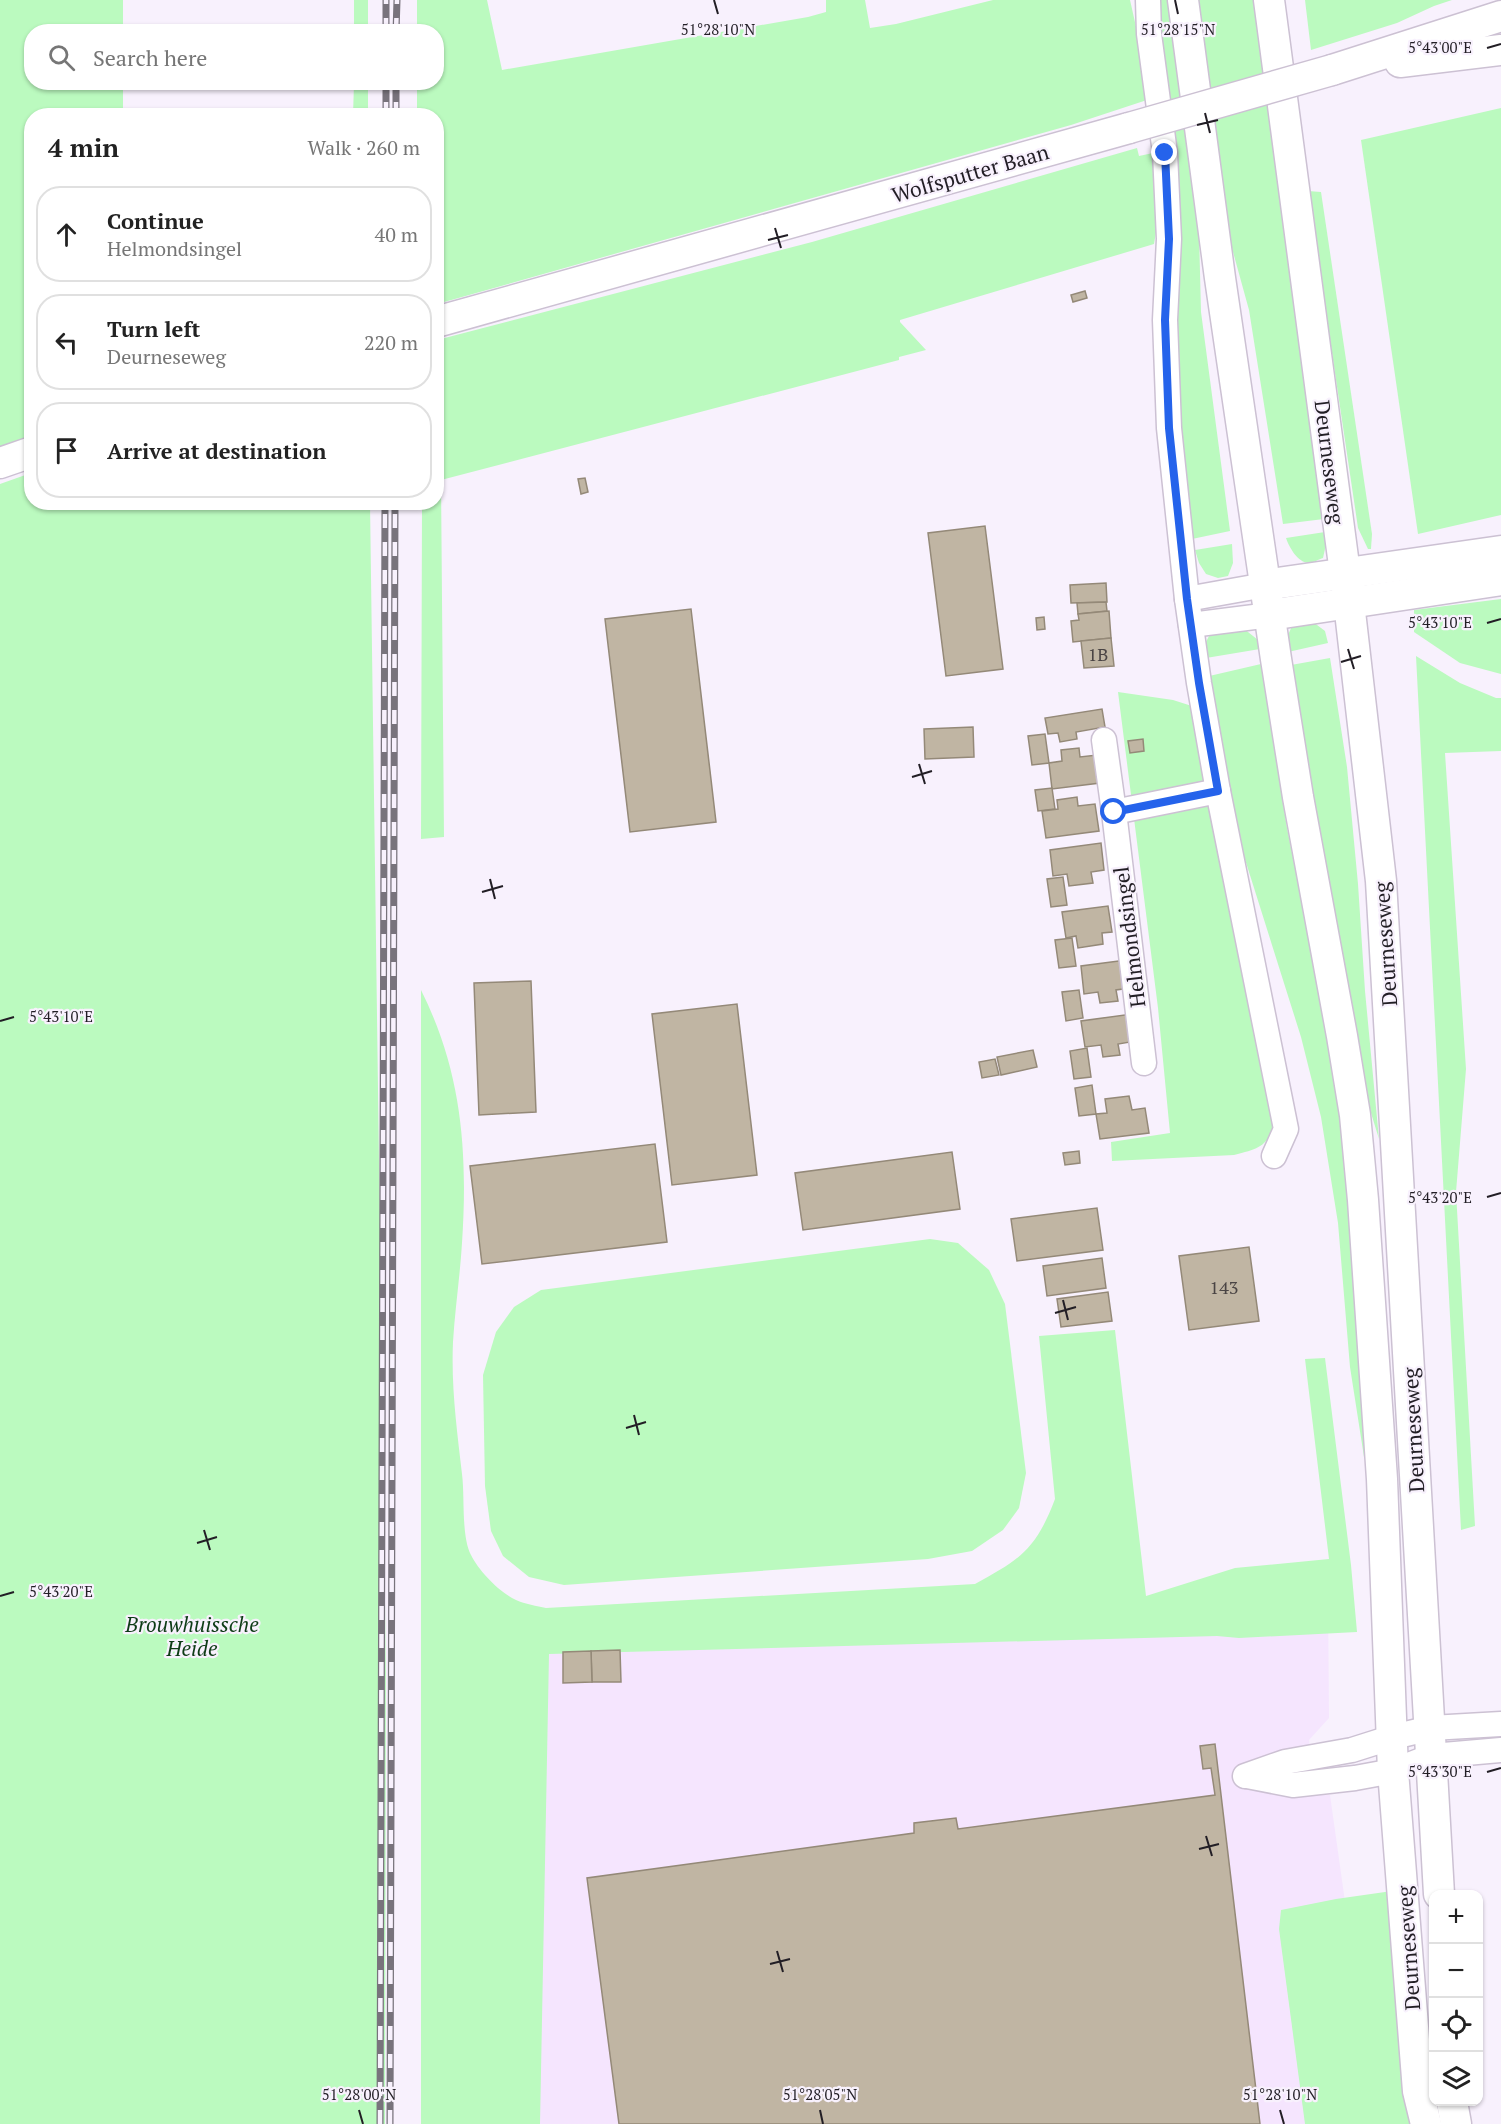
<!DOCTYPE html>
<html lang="en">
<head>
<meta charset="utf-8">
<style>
  :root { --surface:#fff; --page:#f6f6f6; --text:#222; --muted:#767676; --line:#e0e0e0 }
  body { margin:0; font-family:"PT Serif",serif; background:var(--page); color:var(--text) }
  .controls { position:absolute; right:18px; bottom:18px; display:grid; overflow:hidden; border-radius:12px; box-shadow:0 2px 4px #0004 }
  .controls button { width:54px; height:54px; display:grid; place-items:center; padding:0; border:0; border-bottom:2px solid var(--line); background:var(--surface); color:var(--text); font:30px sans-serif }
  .stop { position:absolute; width:18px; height:18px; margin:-14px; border:4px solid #2563eb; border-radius:50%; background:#fff }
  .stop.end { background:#2563eb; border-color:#fff; box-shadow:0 2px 6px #0008 }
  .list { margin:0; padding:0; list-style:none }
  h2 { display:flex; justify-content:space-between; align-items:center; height:78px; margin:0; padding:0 24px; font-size:26px }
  h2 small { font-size:20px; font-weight:400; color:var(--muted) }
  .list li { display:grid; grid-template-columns:39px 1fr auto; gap:18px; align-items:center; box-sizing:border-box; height:96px; margin:0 12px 12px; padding:0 12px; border:2px solid var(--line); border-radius:24px }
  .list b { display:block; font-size:22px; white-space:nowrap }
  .list p { margin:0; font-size:20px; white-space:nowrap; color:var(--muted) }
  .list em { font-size:20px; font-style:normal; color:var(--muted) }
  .icon { flex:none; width:33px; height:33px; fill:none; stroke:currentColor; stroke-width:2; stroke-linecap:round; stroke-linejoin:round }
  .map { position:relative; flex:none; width:1501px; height:2124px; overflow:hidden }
  .search { position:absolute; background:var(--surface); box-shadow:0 2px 4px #0004; left:24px; top:24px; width:420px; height:66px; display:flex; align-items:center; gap:15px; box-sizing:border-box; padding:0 21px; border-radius:24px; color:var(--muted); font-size:22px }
  .panel { position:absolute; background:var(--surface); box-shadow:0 2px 4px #0004; left:24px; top:108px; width:420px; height:402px; border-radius:24px }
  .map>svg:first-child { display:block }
  .built { fill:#f5e5fe }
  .green { fill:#bbfabf }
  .building { fill:#c0b5a3; stroke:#948978; stroke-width:1.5 }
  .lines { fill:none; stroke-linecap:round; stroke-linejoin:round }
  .minor-casing { stroke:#ccc1d3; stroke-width:27 }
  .major-casing { stroke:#ccc1d3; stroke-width:33 }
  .minor { stroke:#fff; stroke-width:24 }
  .major { stroke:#fff; stroke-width:30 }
  .rail-casing { stroke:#78737c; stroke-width:7 }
  .rail { stroke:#f8f1fd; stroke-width:4.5; stroke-dasharray:14; stroke-linecap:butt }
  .major-bridge-casing { stroke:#ccc1d3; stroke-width:33; stroke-linecap:butt }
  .major-bridge { stroke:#fff; stroke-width:30 }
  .route { stroke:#2563eb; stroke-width:8 }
  .ticks { fill:none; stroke:#221e25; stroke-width:2 }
  .labels { text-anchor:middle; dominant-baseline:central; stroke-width:4.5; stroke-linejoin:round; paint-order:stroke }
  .number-label { font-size:18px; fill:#4a4444 }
  .street-label { font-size:21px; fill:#221e25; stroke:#f8f1fd }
  .park-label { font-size:21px; font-style:italic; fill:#0e3c16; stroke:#f8f1fd }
  .ticks-label { font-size:15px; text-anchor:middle; fill:#221e25; stroke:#f8f1fd; stroke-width:4.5; stroke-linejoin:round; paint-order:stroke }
</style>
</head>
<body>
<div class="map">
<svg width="1501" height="2124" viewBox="0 0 1501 2124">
  <rect width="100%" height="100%" fill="#f8f1fd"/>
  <path class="built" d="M 1328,1593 L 1329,1718 L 1309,1740 L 1317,1795 L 1330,1795 L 1349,1930 L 1360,2124 L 443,2124 L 447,1629 Z"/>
  <g class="green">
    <path d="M 0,0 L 123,0 L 123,31 L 32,32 L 32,82 L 123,83 L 123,115 L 32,116 L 31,436 L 0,447 Z"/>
    <rect x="354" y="0" width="14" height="31"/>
    <path d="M 417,0 L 487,0 L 502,70 L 808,17 L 826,12 L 826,0 L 865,0 L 870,28 L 896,24 L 993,0 L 1130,0 L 1139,40 L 1147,100 L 1071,125 L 437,304 L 436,116 L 417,116 L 417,83 L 436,82 L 436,32 L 417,31 Z"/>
    <path d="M 1156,0 L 1169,0 L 1199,232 L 1201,312 L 1230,531 L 1192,539 L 1182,436 Z"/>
    <path d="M 1199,0 L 1253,0 L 1324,519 L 1283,524 L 1249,310 L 1230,241 Z"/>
    <path d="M 1305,0 L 1452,0 L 1434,6 L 1397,23 L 1311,50 Z"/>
    <path d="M 354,83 L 368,83 L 368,115 L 353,115 Z"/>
    <path d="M 1501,108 L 1501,515 L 1418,534 L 1361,140 Z"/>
    <path d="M 1137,148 L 1139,156 L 1153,153 L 1158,220 L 1154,244 L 900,320 L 900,322 L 926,350 L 899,357 L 899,360 L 441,480 L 444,837 L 421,839 L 422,503 L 436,502 L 437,340 L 812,242 Z"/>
    <path d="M 1308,191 L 1321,192 L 1372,534 L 1371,549 L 1368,549 L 1358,528 Z"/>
    <path d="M 31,473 L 32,502 L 370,503 L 386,1674 L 385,2124 L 0,2124 L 0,484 Z"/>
    <path d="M 1325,532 L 1325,549 L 1323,558 C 1319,559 1313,563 1309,563 C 1298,563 1289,547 1286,538 Z"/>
    <path d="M 1232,544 L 1233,563 L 1228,576 L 1218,578 L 1206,574 L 1199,563 L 1195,550 Z"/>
    <path d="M 1501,599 L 1501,674 L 1460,663 L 1414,632 L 1414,610 Z"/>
    <path d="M 1313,622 L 1325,631 L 1328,643 L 1288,652 L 1287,637 L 1293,624 Z"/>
    <path d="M 1243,628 L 1258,640 L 1260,649 L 1206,658 L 1204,646 L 1209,636 Z"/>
    <path d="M 1416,656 L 1460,683 L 1496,698 L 1501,698 L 1501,751 L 1445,753 L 1466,1069 L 1456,1192 L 1475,1526 L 1461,1530 Z"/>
    <path d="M 1330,658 L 1347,767 L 1358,884 L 1365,991 L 1379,1139 L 1371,1113 L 1343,978 L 1291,665 Z"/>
    <path d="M 1261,664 L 1287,828 L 1344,1110 L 1366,1436 L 1364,1457 L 1350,1367 L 1338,1223 L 1321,1117 L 1301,1037 L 1243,853 L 1226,790 L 1205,677 Z"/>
    <path d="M 1118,692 L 1173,700 L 1195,707 L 1276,1121 C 1267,1147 1260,1148 1234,1155 L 1112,1161 L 1111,1142 L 1170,1133 L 1158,1008 Z"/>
    <path d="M 421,990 C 462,1072 468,1152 462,1243 C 460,1276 455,1309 453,1342 C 451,1387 457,1430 462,1474 C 465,1497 461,1536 471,1555 C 479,1571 499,1592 516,1600 C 525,1604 537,1606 546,1608 L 975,1584 C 1021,1559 1036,1549 1055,1499 L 1039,1336 L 1115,1330 L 1146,1596 L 1235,1568 L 1329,1559 L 1305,1359 L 1325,1358 L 1351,1565 L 1357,1632 L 1239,1638 L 1217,1636 L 549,1654 L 540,2124 L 421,2124 Z"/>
    <path d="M 930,1239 L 958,1243 L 989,1270 L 1005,1304 L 1026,1473 L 1019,1508 L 1003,1530 L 972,1551 L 928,1559 L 564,1585 L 529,1577 L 503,1556 L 491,1531 L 485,1486 L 483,1375 L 496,1332 L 514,1307 L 541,1290 Z"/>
    <path d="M 1392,1891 L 1425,2124 L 1305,2124 L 1279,1929 L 1281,1910 L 1336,1899 Z"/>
  </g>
  <g class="building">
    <path d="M 1085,291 L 1087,298 L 1073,302 L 1071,295 Z"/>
    <path d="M 585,478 L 588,492 L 581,494 L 578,479 Z"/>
    <path d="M 985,526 L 1003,669 L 946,676 L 928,533 Z"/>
    <path d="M 1106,583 L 1107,602 L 1071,603 L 1070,585 Z"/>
    <path d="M 1106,602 L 1107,611 L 1078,614 L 1077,603 Z"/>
    <path d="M 691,609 L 716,822 L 630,832 L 605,619 Z"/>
    <path d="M 1109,611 L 1111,638 L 1073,642 L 1071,621 L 1079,620 L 1078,614 Z"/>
    <path d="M 1044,617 L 1045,629 L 1037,630 L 1036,618 Z"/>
    <path d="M 1111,638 L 1114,666 L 1084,668 L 1081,641 Z"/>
    <path d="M 1102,709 L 1105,727 L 1076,732 L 1077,739 L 1060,742 L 1058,733 L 1048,734 L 1045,718 Z"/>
    <path d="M 973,727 L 974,757 L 925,759 L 924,729 Z"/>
    <path d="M 1045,734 L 1049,763 L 1032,765 L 1028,736 Z"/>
    <path d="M 1143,739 L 1144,751 L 1130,753 L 1128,741 Z"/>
    <path d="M 1079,748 L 1080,757 L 1097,755 L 1100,783 L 1052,789 L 1049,763 L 1062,761 L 1061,750 Z"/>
    <path d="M 1052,788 L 1055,809 L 1038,811 L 1035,790 Z"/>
    <path d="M 1077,797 L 1078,806 L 1095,804 L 1099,831 L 1046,838 L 1042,811 L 1058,809 L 1057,800 Z"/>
    <path d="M 1101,843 L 1104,870 L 1091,872 L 1093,883 L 1069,886 L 1067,874 L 1053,876 L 1050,850 Z"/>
    <path d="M 1063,877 L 1067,905 L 1051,907 L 1047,879 Z"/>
    <path d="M 1108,906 L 1112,932 L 1102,933 L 1103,944 L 1078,948 L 1076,936 L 1066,938 L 1062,912 Z"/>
    <path d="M 1072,938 L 1076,966 L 1059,968 L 1055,940 Z"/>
    <path d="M 1126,960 L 1130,988 L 1116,990 L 1118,1001 L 1100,1003 L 1098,992 L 1084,994 L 1081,966 Z"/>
    <path d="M 531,981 L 536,1112 L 479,1115 L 474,983 Z"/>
    <path d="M 1079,990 L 1083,1018 L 1066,1021 L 1062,992 Z"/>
    <path d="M 737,1004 L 757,1175 L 672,1185 L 652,1014 Z"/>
    <path d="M 1132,1014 L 1136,1041 L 1118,1044 L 1120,1055 L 1103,1057 L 1101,1045 L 1085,1047 L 1081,1021 Z"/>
    <path d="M 1087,1048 L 1091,1077 L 1074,1079 L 1070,1051 Z"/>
    <path d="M 1033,1050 L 1037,1067 L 1001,1075 L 997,1057 Z"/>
    <path d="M 995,1059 L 999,1075 L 982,1078 L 979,1062 Z"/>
    <path d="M 1092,1085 L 1096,1114 L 1079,1116 L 1075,1088 Z"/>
    <path d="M 1129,1096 L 1132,1110 L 1145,1108 L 1149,1133 L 1100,1139 L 1096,1114 L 1107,1113 L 1105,1099 Z"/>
    <path d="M 655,1144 L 667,1242 L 482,1264 L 470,1166 Z"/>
    <path d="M 1079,1151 L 1080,1163 L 1065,1165 L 1063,1153 Z"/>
    <path d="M 952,1152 L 960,1209 L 803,1230 L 795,1173 Z"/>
    <path d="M 1097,1208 L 1103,1250 L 1017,1261 L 1011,1219 Z"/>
    <path d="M 1249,1247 L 1259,1321 L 1189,1330 L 1179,1256 Z"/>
    <path d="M 1102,1258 L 1106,1288 L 1047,1296 L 1043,1266 Z"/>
    <path d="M 1108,1292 L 1112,1321 L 1061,1327 L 1057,1299 Z"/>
    <path d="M 620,1650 L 621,1682 L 592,1682 L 591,1651 Z"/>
    <path d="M 591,1651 L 592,1682 L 563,1683 L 563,1652 Z"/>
    <path d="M 1215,1744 L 1260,2124 L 619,2124 L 587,1878 L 914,1833 L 914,1823 L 956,1818 L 958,1829 L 1215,1795 L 1211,1768 L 1203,1769 L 1200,1746 Z"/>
  </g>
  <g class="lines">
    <defs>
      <g id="minor">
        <path d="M 1148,0 L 1149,34 L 1165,153 L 1169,239 L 1165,320 L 1169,428 L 1187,599 L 1199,683 L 1218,791 L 1286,1129 L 1274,1156"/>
        <path d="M 1187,599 L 1265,585"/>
        <path d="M 1191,625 L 1270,615"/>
        <path d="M 1104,740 L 1114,812 L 1218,791"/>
        <path d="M 1114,812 L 1144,1063"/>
        <path d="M 1245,1776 L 1285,1762 L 1352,1750 L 1393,1737 L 1431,1728 L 1501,1724"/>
        <path d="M 1247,1776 L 1293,1785 L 1355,1778 L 1393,1771 L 1432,1756 L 1501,1750"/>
      </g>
      <g id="major">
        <path d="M 1183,0 L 1220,278 L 1276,659 L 1298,797 L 1342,1036 L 1355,1115 L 1363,1200 L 1382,1479 L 1393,1771 L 1418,2091 L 1426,2124"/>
        <path d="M 1269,0 L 1349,603 L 1381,881 L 1439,1894"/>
        <path d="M 1400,62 L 1501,50"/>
        <path d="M 1332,70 L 1501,16"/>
        <path d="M 436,322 L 1129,128"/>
        <path d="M 0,463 L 32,452"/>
        <path d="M 1265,585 L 1501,551"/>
        <path d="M 1270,615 L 1501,580"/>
        <path d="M 1452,2102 L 1456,2124"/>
      </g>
    </defs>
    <use href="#minor" class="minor-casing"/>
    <use href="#major" class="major-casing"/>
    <use href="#minor" class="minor"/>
    <use href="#major" class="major"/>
    <defs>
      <g id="rail">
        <path d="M 386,32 L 386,0"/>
        <path d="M 396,32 L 397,0"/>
        <path d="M 386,116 L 386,82"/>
        <path d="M 396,116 L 396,82"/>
        <path d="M 380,2124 L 385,502"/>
        <path d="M 390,2124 L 395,502"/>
      </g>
    </defs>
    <use href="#rail" class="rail-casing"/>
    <use href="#rail" class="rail"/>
    <defs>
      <path id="major-bridge" d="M 1129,128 L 1332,70"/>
    </defs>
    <use href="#major-bridge" class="major-bridge-casing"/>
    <use href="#major-bridge" class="major-bridge"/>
  </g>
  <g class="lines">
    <path class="route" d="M 1114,812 L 1218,791 L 1199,683 L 1187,599 L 1169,428 L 1165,320 L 1169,239 L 1165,153"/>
  </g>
  <path class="ticks" d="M 714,0 L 718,14M 1175,0 L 1178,14M 1487,48 L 1501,44M 1205,113 L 1210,133M 1197,125 L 1218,120M 775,228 L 781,248M 768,240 L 788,235M 1487,623 L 1501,619M 1348,649 L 1354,669M 1341,662 L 1361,656M 919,764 L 925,784M 912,777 L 932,771M 490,879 L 495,899M 482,892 L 503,886M 0,1021 L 14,1017M 1487,1197 L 1501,1193M 1063,1300 L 1068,1320M 1055,1313 L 1076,1307M 634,1415 L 639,1435M 626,1428 L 646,1422M 204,1530 L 210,1550M 197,1543 L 217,1537M 0,1596 L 14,1592M 1487,1772 L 1501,1768M 1206,1836 L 1212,1856M 1199,1849 L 1219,1844M 777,1951 L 783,1972M 770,1964 L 790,1959M 359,2110 L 363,2124M 820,2110 L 823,2124M 1280,2110 L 1284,2124"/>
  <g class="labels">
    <g class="number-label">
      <text x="1098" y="654">1B</text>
      <text x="1224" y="1287">143</text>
    </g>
    <g class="street-label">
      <text transform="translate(970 173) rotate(-16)">Wolfsputter Baan</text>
      <text transform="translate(1330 462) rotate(83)">Deurneseweg</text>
      <text transform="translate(1129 937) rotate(-97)">Helmondsingel</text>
      <text transform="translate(1385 944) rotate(-94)">Deurneseweg</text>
      <text transform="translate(1413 1430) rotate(-93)">Deurneseweg</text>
      <text transform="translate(1408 1948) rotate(-94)">Deurneseweg</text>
    </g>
    <g class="park-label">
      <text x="192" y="1624">Brouwhuissche<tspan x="192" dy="24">Heide</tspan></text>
    </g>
  </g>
  <g class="ticks-label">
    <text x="718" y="35">51°28'10"N</text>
    <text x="1178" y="35">51°28'15"N</text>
    <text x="1440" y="53">5°43'00"E</text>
    <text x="1440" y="628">5°43'10"E</text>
    <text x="61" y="1022">5°43'10"E</text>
    <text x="1440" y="1203">5°43'20"E</text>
    <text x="61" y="1597">5°43'20"E</text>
    <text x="1440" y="1777">5°43'30"E</text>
    <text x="359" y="2100">51°28'00"N</text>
    <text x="820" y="2100">51°28'05"N</text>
    <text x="1280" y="2100">51°28'10"N</text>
  </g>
</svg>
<div class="controls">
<button>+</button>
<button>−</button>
<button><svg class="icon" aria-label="locate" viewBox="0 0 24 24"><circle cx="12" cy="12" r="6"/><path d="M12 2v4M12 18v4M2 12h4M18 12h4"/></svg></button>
<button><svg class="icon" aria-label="layers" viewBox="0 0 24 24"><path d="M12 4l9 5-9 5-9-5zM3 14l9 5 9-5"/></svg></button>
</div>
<div class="stop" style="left:1114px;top:812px"></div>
<div class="stop end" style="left:1165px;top:153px"></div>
<div class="search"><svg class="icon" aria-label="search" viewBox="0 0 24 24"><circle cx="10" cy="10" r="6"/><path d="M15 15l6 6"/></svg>Search here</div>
<section class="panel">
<h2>4 min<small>Walk · 260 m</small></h2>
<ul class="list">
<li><svg class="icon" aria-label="ahead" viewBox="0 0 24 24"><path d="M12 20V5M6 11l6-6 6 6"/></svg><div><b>Continue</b><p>Helmondsingel</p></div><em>40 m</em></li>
<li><svg class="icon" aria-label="left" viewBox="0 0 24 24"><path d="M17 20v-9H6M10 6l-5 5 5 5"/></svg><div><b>Turn left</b><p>Deurneseweg</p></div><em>220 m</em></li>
<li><svg class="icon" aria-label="arrive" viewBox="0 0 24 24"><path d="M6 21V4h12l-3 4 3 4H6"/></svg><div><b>Arrive at destination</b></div></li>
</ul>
</section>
</div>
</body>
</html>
